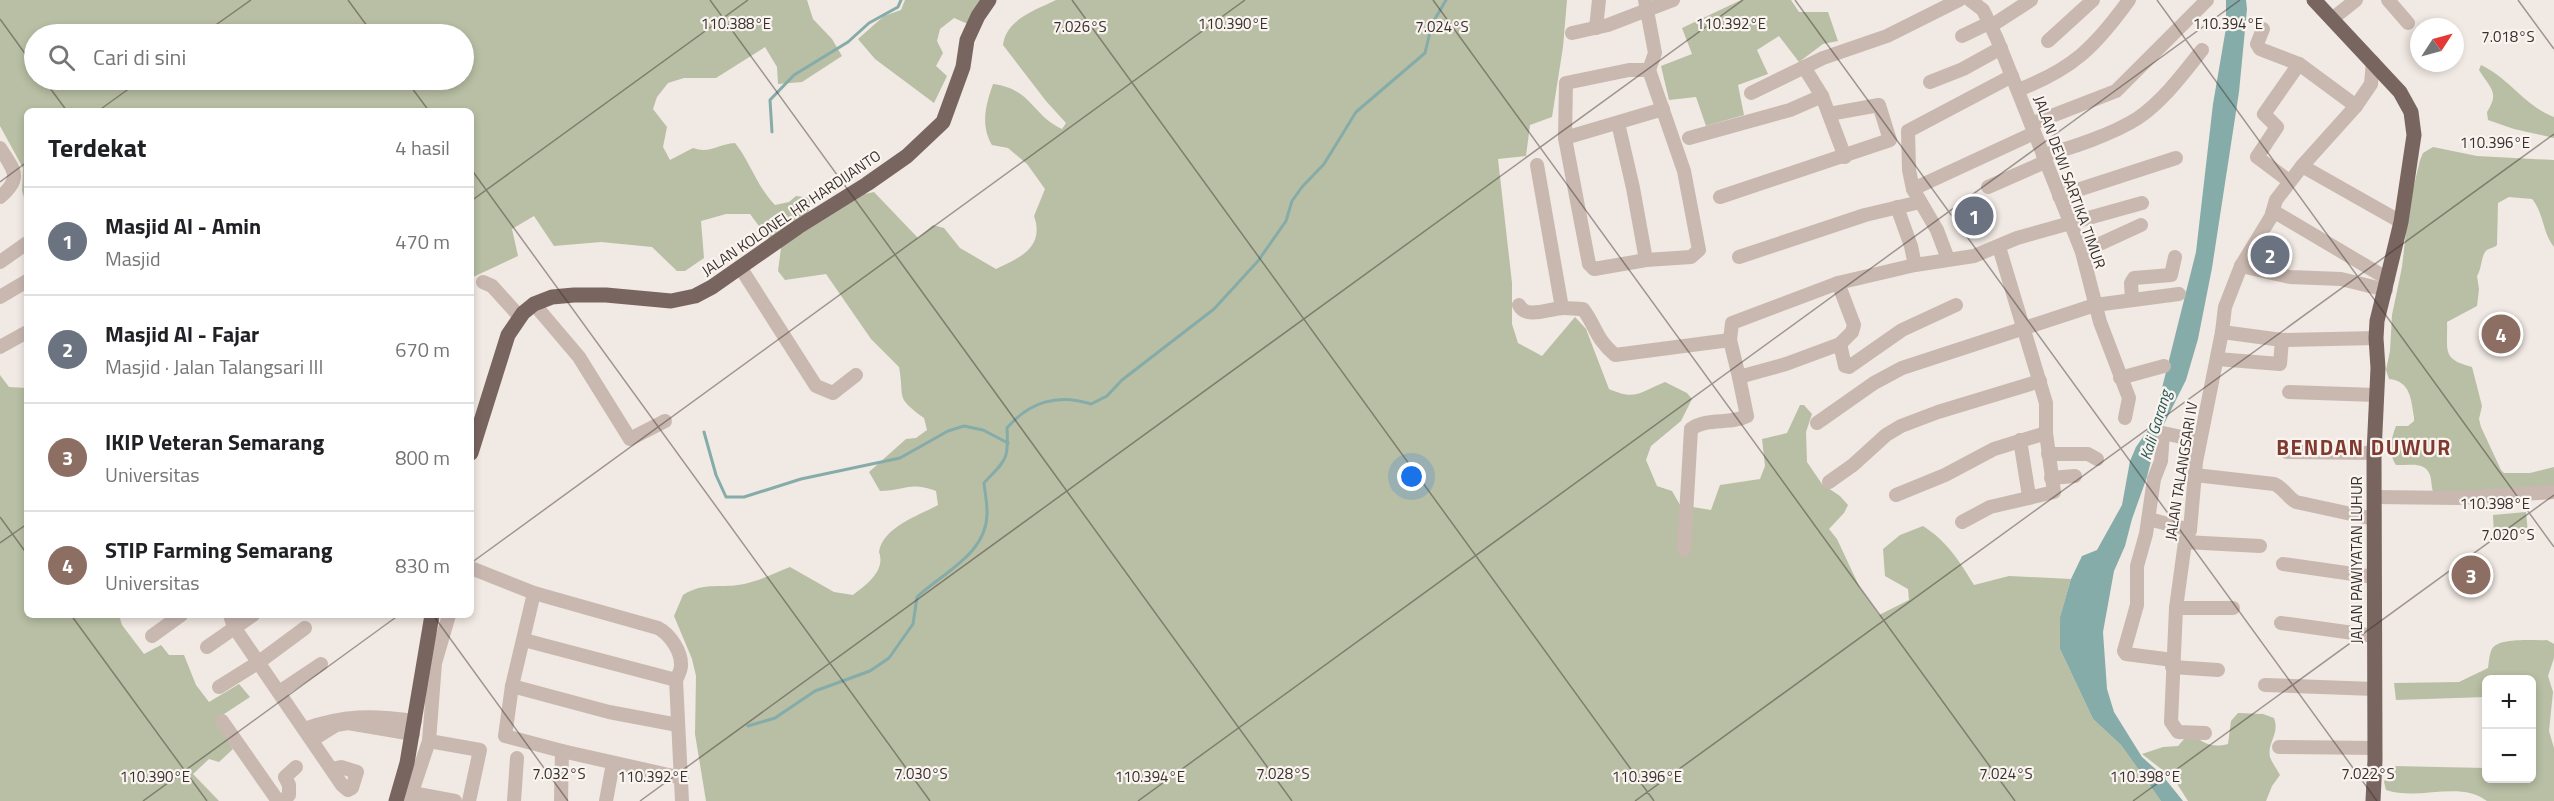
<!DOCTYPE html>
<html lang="id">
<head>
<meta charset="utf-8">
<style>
  :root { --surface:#fff; --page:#f2f2f2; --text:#202124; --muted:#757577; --line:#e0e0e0; --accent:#2563eb }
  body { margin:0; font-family:"Titillium Web",sans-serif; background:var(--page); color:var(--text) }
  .controls { position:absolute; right:18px; bottom:18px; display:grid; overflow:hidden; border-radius:9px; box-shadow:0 3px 9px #0003 }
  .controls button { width:54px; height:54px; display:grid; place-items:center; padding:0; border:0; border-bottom:2px solid var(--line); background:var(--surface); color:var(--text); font:30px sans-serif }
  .compass { position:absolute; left:2410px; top:18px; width:54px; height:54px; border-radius:50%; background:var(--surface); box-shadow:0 3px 9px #0003; rotate:54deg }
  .you { position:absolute; left:1412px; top:477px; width:21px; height:21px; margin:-15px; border:4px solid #fff; border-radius:50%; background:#1a73e8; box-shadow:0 0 0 9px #1a73e833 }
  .badge { display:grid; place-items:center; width:39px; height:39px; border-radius:50%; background:var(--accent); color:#fff; font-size:20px; font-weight:700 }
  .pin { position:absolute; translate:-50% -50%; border:3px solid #fff; box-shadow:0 2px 6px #0006 }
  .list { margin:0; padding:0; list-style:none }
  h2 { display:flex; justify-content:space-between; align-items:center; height:78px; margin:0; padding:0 24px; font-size:26px }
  h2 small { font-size:20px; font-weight:400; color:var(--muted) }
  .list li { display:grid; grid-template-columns:39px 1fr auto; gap:18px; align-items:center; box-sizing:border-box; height:108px; padding:0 24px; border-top:2px solid var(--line) }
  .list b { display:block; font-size:22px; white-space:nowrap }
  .list p { margin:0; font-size:20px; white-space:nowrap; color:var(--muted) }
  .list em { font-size:20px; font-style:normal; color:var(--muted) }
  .icon { flex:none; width:33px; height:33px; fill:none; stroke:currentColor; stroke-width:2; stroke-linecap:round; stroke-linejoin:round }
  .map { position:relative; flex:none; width:2554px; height:801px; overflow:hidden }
  .search { position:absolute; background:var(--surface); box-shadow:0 3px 9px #0003; left:24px; top:24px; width:450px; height:66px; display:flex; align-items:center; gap:15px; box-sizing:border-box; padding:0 21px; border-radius:33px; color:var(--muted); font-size:22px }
  .panel { position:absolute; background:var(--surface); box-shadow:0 3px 9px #0003; left:24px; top:108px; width:450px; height:510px; border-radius:9px }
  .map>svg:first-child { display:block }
  .green { fill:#b9bfa4; fill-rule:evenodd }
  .water { fill:#85aca9 }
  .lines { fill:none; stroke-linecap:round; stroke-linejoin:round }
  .stream { stroke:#85aca9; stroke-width:3 }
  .minor { stroke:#c9b8b0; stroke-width:14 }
  .major { stroke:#796560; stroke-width:15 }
  .ticks { fill:none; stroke:#392f2d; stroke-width:1.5; stroke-opacity:0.45 }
  .labels { text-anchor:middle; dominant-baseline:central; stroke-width:4.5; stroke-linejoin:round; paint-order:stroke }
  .street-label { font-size:15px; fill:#392f2d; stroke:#f9f4ef }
  .water-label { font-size:16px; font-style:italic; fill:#275654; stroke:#f9f4ef }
  .district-label { font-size:21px; font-weight:bold; letter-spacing:1.5px; fill:#7f392f; stroke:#f9f4ef }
  .ticks-label { font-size:15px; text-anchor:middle; fill:#392f2d; stroke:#f9f4ef; stroke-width:4.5; stroke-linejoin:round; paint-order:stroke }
</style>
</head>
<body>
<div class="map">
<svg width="2554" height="801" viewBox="0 0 2554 801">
  <rect width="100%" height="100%" fill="#f1e9e3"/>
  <g class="green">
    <path d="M 0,0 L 807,0 L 813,19 L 832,39 L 842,56 L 802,82 L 778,84 L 777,67 L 765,47 L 716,78 L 684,78 L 668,83 L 657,97 L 653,109 L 667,127 L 663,147 L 670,160 L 693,148 C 710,154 718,144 735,143 C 751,163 757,187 775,205 L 789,202 L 796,196 L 810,198 L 810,209 L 802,219 L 855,196 L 874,192 L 918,238 L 933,225 L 944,228 L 960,248 L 996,269 C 1020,258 1045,247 1034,216 L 1045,189 L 1027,164 L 1008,148 L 992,145 C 980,125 986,104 993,84 C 1032,89 1032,115 1062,129 L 1066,123 L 1046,101 L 1003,45 C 1006,19 1036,10 1056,0 L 1567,0 L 1563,47 L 1552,117 L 1530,125 L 1526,156 L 1498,159 L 1512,283 L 1512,324 L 1518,343 L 1542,356 L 1575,317 L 1586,329 L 1609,389 C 1636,401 1640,392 1665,382 L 1687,393 L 1692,399 L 1681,421 L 1651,446 L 1646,460 L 1657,486 L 1672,491 L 1680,505 L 1711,510 L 1720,485 L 1760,479 L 1765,466 L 1762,439 L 1787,433 L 1800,405 L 1804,405 L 1812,414 L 1806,432 L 1807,462 L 1822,484 L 1840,496 L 1848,505 L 1844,513 L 1829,529 L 1837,539 L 1860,588 L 1879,615 L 1909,600 L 1908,589 L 1885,576 L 1883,549 L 1900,535 L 1923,526 C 1947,541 1960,562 1974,585 L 2009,576 L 2071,579 L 2060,617 L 2060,649 L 2093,719 L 2121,745 L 2161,801 L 706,801 L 695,734 L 696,676 L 692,659 L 674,616 L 683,595 C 705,581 722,589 744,584 C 759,581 775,573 790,567 L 834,592 L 853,595 C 866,585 886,571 879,552 C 883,527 918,516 938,505 L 936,491 C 908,481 905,491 880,491 L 869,472 L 906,439 L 916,438 L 927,430 L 924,418 C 894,396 905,399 899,367 L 871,339 L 826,274 L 785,280 L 778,271 L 781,248 L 771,242 L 750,214 L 726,214 L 701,221 L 704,258 L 685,271 L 677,271 L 652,247 L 601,242 L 554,246 L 534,216 L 512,229 L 518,256 L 471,278 L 471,111 L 27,111 L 27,207 L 22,191 L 23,168 L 0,126 ZM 34,34 L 464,34 L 464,80 L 34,80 Z"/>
    <path d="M 905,0 L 981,0 L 968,24 L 954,18 L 940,29 L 937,41 L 943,53 L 936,66 L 947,76 L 934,103 L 875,59 L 858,39 L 884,16 L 901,10 Z"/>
    <path d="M 1741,0 L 1791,0 L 1799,12 L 1828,12 L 1838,41 L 1823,44 L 1799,62 L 1779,36 L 1757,50 L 1768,74 L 1738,85 L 1744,115 L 1706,126 L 1696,97 L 1669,100 L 1661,66 L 1692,54 L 1682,28 Z"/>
    <path d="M 2481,65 C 2509,78 2526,107 2554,117 L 2554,138 L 2514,129 L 2488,120 L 2487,112 C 2500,92 2490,88 2479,70 Z"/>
    <path d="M 2433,147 L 2477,156 L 2554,160 L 2554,247 C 2542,232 2544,213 2532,199 L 2509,197 L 2498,203 L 2497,245 C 2494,248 2490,248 2487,250 C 2481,254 2482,269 2477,276 L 2479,289 L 2477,306 L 2447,322 C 2448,351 2441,359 2472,367 L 2482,406 L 2479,419 L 2481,427 L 2501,470 L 2504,473 L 2530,473 L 2554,467 L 2554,488 L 2434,494 C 2431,488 2432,481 2430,475 C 2425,460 2407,466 2396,465 C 2388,454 2391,438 2396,426 L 2408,426 L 2414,421 L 2414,417 C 2411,400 2411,381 2389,379 L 2386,370 L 2390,351 L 2392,315 L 2402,267 L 2409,206 L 2420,160 L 2423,153 Z"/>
    <path d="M 0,375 L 9,387 L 27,388 L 27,615 L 119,615 L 122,625 L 144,654 L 161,645 L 169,655 L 184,655 L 196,685 L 209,702 L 239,684 L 250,697 L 215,720 L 233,749 L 219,762 L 209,759 L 193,774 L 219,801 L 0,801 Z"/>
    <path d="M 2526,512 L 2528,533 L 2494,536 L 2493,515 Z"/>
    <path d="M 2547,640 L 2554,644 L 2554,658 L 2548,676 L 2553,692 L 2549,731 L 2554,748 L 2554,801 L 2487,801 C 2460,780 2420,801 2386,790 L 2384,782 L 2392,766 L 2486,768 L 2486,778 L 2532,778 L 2532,680 L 2486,680 L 2486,697 L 2396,700 L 2394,683 L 2459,682 L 2488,668 C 2489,663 2489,654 2492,649 C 2499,637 2534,641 2547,640 Z"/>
    <path d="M 2238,713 L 2263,714 L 2274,718 C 2280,734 2267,742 2270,757 C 2272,763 2277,769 2280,775 L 2272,786 L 2266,801 L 2188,801 L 2174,779 L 2142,754 L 2163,747 L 2178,746 L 2185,738 L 2193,735 C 2205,744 2212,748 2228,744 L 2231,721 Z"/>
  </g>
  <path class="water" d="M 2226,0 L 2246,0 L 2247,9 L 2239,92 L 2212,268 L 2198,339 L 2186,380 L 2156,440 L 2147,477 L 2132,519 L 2125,546 L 2114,571 L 2103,632 L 2107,689 L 2114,712 L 2142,757 L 2162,775 L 2183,801 L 2161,801 L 2121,745 L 2093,719 L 2060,649 L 2060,617 L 2071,579 L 2082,556 L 2097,550 L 2122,505 L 2130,461 L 2136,447 L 2148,430 L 2157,408 L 2196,252 L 2213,104 L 2226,28 Z"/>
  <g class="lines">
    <g class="stream">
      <path d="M 772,132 L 770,100 L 794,75 L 848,42 L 869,23 L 898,7 L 901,0"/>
      <path d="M 704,432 L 716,475 L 726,497 L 744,497 L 801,479 L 900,458 L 948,431 L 964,426 L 983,430 L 1008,443"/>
      <path d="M 748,726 L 775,718 L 815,691 L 870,671 L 889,658 L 913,624 L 917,597 C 944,572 988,553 987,512 C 987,502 985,493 984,483 C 1005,460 1009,462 1007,428 C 1029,402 1058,393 1091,404 L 1107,396 L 1122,380 L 1214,309 L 1258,261 L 1286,221 L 1292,201 L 1302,187 L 1324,164 L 1356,112 L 1425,53 L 1432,24 L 1446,0"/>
    </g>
    <g class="minor">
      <path d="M 1970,0 L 1983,10 L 1997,39 L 2082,252 L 2100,322 L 2129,398 L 2125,418"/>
      <path d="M 2388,0 L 2408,23"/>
      <path d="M 2332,19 L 2356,0"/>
      <path d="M 1991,26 L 2031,0"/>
      <path d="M 1596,28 L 1599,0"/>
      <path d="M 2263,29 L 2257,44 L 2260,49 L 2299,64 L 2356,106"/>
      <path d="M 1572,33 L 1608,25 L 1673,0"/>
      <path d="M 1962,36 L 1989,23"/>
      <path d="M 2048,41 L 2093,0"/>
      <path d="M 1804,67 L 1822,96 L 1845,157"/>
      <path d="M 1930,82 L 1963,69 L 2001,48"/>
      <path d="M 2018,90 C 2073,69 2095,47 2129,0"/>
      <path d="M 1751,93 L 1823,58 L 1887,36 L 1959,0"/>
      <path d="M 1618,123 L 1633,188 L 1646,260 L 1594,269 L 1589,264 L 1565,138 L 1663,109"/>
      <path d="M 2031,124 L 2116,91 L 2207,0"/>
      <path d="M 1565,138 L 1566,83 L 1629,70 L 1649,70 L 1655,53 L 1645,0"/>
      <path d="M 1689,138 L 1790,110 L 1822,96"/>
      <path d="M 0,148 C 14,170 23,178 0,197"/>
      <path d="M 2043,155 C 2070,149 2115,133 2138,118 C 2163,101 2183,74 2202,50"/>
      <path d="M 1537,165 L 1562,308"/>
      <path d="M 2302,166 L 2401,222"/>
      <path d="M 2289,181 L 2257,157 L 2277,127 L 2264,114 L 2299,64"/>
      <path d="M 1988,187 L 2045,162"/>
      <path d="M 1913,189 L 2034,133"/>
      <path d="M 2059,196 L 2176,158"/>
      <path d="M 1720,197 L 1890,140 L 1879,105 L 1829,114"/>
      <path d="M 1897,207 L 1911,246 L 1915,265"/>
      <path d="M 2273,211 L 2388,279"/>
      <path d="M 2082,252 L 2141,225"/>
      <path d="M 1739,257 L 1865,215 L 1920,202"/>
      <path d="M 1948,259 L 1937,230 L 1913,189 L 1909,170 L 1908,131 L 2012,76"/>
      <path d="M 1646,260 L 1691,257 L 1699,250 L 1684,171 L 1649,70"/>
      <path d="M 0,262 L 27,243"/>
      <path d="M 2241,266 L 2290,277 L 2341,279 L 2386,290"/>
      <path d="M 740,267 L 816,386 L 833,393 L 856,375"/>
      <path d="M 483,282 L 492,286 L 520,317"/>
      <path d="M 0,297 L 27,281"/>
      <path d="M 2132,300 L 2131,283 L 2134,278 L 2171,275 L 2175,257"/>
      <path d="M 534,304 L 579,357 L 630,439 L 665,421"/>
      <path d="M 1519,305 C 1526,320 1550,308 1564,308 C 1570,308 1577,309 1583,309 C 1597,328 1595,338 1615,355 L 1730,340 L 1732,323 L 1838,283 L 1915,265 L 1974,256 L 2017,238 L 2142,203"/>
      <path d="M 2222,332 L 2225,307 L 2241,266 L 2271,217 L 2276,200 L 2302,166 L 2356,106 L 2371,84 L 2373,62"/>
      <path d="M 1730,340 L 1739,377 L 1786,364 L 1840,344 L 1852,332 L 1854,325 L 1838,283"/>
      <path d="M 1840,344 L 1845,366 L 1849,367 L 1902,330 L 1956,305"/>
      <path d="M 0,347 L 27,332"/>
      <path d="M 2217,359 L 2280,364 L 2282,340"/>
      <path d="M 2120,378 L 2164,366"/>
      <path d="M 2289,392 L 2376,395"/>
      <path d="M 1817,423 L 1874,383 L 1902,368 L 2095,305 L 2179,294"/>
      <path d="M 2020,440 L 2029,496"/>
      <path d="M 2287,452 L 2374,453"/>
      <path d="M 2048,454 L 2088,454 L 2097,459"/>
      <path d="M 2195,475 L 2274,484 C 2284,488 2287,497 2296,502 L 2374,519"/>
      <path d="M 2051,478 L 2075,476"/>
      <path d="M 1829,482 L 1853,465 L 1886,435 L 1901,426 L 1938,412 L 2040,381"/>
      <path d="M 1896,495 L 1945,475 L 1994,449 L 2046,433"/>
      <path d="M 2374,497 L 2457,498 L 2554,492"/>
      <path d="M 2149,519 L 2190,530"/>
      <path d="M 1962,522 L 1990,507 L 2054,492 L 2046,433 L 2046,403 L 1999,247"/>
      <path d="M 2185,542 L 2260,546"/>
      <path d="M 1684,550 L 1691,429 C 1708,417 1730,425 1747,416 L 1739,377"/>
      <path d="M 2283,564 L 2374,577"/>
      <path d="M 471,568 L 534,593 L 658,628 C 670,634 682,652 681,666 C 681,670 678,676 676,680 L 682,801"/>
      <path d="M 534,593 L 512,686 L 505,736 L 562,751 L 682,778"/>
      <path d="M 2176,608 L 2233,608"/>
      <path d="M 230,615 L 234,627 L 342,785 L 348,790 L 352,788 L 357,772 L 341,767 L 332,769"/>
      <path d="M 2281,623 L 2375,636"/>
      <path d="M 152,636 L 181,615"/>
      <path d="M 524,640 L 676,680"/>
      <path d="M 207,647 L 253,615"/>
      <path d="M 2173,660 L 2126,654 L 2124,651 L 2137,605 L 2137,566 L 2146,534 L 2154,479 L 2161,461 L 2163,433 L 2200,441"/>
      <path d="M 2172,667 L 2218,670"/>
      <path d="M 2265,685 L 2375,689"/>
      <path d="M 512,686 L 609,712 L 678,725"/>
      <path d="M 219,687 L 259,662 L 305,628"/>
      <path d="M 279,692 L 321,664"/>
      <path d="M 222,721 L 278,801"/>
      <path d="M 304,729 C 344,715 372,715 415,721"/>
      <path d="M 2205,733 L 2178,732 L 2171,722 L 2176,608 L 2185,542 L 2190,530 L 2196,462 L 2222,332 L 2282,340 L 2376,338"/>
      <path d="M 312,740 L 336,725 L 348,723 L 413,734"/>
      <path d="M 429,741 L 480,750 L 469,801"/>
      <path d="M 2279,747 L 2375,748"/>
      <path d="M 412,793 L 455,801"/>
      <path d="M 283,801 L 289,795 L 289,785 L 285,777 L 296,767"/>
      <path d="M 409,801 L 429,741 L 435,663 L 449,615"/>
      <path d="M 514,801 L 517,758"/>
      <path d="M 561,801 L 562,751"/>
      <path d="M 606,801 L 613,763"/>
    </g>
    <g class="major">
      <path d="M 2314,0 L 2400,92 L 2411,112 L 2414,135 L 2401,222 L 2377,321 L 2376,338 L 2378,368 L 2374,453 L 2375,760 L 2373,801"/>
      <path d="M 471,453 L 508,335 L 523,313 L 534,304 L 552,297 L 574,295 L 606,295 L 671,301 L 695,296 L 712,287 L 798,227 L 867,184 L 907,156 L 943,122 L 963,67 L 967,40 L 978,16 L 989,0"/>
      <path d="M 396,801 L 407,763 L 432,615"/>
    </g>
  </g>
  <path class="ticks" d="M 348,0 L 373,34M 710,0 L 1292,801M 1072,0 L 1654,801M 1433,0 L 2015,801M 1795,0 L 2377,801M 2157,0 L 2554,547M 2518,0 L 2554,49M 0,19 L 34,66M 203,34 L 251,0M 44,80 L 67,111M 406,80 L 429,111M 98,111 L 141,80M 471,169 L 930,801M 0,182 L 27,162M 471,201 L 748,0M 0,517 L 27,554M 0,543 L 27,524M 471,563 L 1245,0M 71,615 L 207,801M 433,615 L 568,801M 143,801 L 399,615M 640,801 L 1743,0M 1138,801 L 2240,0M 1635,801 L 2554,134M 2133,801 L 2554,495"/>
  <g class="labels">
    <g class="street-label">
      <text transform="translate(2070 182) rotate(70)">JALAN DEWI SARTIKA TIMUR</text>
      <text transform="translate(791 213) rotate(-34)">JALAN KOLONEL HR HARDIJANTO</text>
      <text transform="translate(2181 471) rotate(-81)">JALAN TALANGSARI IV</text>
      <text transform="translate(2356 560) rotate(-90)">JALAN PAWIYATAN LUHUR</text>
    </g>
    <g class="water-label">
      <text transform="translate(2155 425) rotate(-73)">Kali Garang</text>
    </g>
    <g class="district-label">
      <text x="2364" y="447">BENDAN DUWUR</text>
    </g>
  </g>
  <g class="ticks-label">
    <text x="1731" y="29">110.392°E</text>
    <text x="736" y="29">110.388°E</text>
    <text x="1233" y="29">110.390°E</text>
    <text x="2228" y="29">110.394°E</text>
    <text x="1080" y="32">7.026°S</text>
    <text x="1442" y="32">7.024°S</text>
    <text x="2508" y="42">7.018°S</text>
    <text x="2495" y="148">110.396°E</text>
    <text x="2495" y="509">110.398°E</text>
    <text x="2508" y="540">7.020°S</text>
    <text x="559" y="779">7.032°S</text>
    <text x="921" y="779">7.030°S</text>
    <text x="1283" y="779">7.028°S</text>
    <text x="2006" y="779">7.024°S</text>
    <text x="2368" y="779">7.022°S</text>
    <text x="155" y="782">110.390°E</text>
    <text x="653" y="782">110.392°E</text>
    <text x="1150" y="782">110.394°E</text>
    <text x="1647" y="782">110.396°E</text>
    <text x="2145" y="782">110.398°E</text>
  </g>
</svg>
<div class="controls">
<button>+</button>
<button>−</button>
</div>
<svg class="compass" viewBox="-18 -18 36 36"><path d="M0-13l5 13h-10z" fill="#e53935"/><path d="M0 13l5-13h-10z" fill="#757577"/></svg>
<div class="you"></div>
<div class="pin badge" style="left:1974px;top:216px;background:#6b7280">1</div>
<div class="pin badge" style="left:2270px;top:255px;background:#6b7280">2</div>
<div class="pin badge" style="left:2471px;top:575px;background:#8d6e63">3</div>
<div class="pin badge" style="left:2501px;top:334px;background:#8d6e63">4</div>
<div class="search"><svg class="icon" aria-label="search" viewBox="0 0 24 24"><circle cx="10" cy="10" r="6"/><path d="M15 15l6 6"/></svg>Cari di sini</div>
<section class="panel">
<h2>Terdekat<small>4 hasil</small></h2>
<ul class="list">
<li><span class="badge" style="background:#6b7280">1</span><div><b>Masjid Al - Amin</b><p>Masjid</p></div><em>470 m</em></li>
<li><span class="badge" style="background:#6b7280">2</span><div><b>Masjid Al - Fajar</b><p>Masjid · Jalan Talangsari III</p></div><em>670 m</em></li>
<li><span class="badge" style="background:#8d6e63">3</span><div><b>IKIP Veteran Semarang</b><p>Universitas</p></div><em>800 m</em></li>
<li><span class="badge" style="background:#8d6e63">4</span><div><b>STIP Farming Semarang</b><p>Universitas</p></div><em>830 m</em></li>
</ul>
</section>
</div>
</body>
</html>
